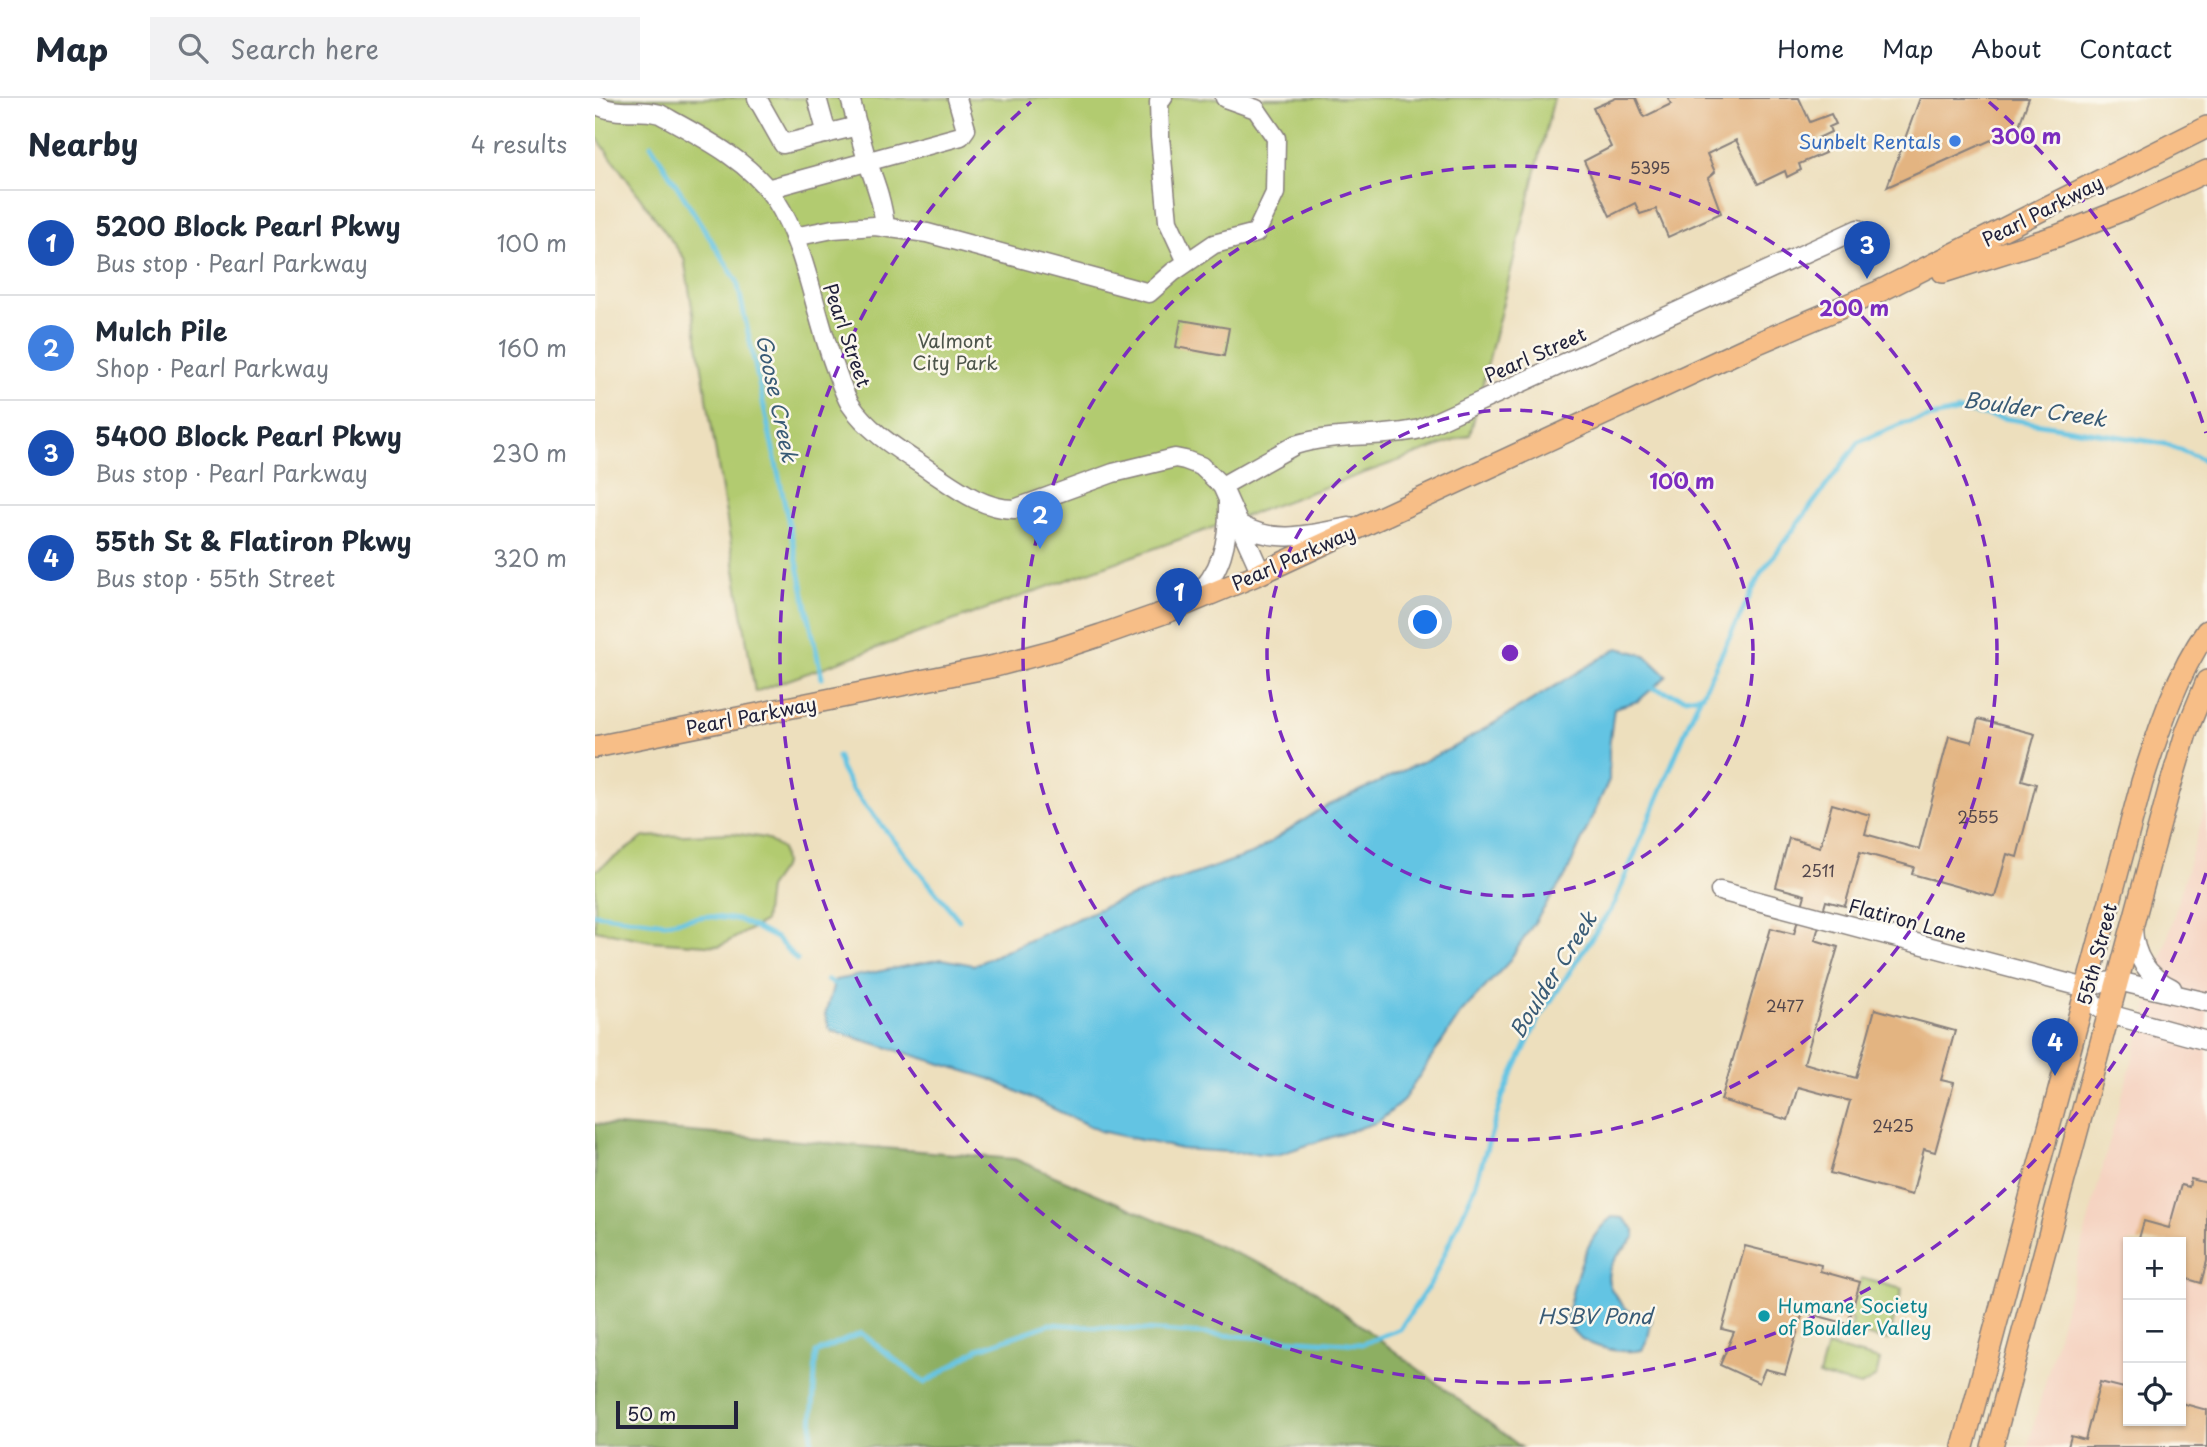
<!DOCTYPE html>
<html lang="en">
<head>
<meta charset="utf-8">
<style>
  :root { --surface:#fff; --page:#f2f2f3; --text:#1f2937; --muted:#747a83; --line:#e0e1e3; --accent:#db2777 }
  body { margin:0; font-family:"Playpen Sans",sans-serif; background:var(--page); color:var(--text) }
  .controls { position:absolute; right:21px; bottom:21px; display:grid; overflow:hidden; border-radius:0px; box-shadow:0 2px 5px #0004 }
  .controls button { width:63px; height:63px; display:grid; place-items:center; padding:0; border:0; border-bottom:2px solid var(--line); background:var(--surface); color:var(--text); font:35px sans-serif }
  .scale { position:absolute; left:21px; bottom:18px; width:122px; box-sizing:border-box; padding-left:7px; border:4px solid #22223b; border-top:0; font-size:19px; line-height:24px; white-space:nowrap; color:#22223b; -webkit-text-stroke:5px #fbf7ec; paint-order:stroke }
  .you { position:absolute; left:831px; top:525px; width:24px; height:24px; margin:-18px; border:5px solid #fff; border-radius:50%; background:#1a73e8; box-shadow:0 0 0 10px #1a73e833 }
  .badge { display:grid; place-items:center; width:46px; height:46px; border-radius:50%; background:var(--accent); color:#fff; font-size:23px; font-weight:700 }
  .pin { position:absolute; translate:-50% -58px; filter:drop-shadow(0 2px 4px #0008) }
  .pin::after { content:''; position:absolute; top:37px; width:24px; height:21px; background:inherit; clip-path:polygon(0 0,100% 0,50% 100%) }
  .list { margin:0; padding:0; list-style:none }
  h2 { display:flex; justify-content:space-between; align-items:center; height:91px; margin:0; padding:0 28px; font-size:30px }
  h2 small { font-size:23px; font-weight:400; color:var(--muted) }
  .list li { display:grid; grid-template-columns:46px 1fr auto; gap:21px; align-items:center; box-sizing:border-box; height:105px; padding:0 28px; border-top:2px solid var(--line) }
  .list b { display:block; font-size:26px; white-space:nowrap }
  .list p { margin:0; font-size:23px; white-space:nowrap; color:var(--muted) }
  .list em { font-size:23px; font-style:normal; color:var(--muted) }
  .icon { flex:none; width:38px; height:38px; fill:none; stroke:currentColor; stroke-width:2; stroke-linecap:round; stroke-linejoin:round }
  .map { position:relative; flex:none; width:1612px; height:1349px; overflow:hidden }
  header { display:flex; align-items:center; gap:42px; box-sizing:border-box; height:98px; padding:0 35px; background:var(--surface); border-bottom:2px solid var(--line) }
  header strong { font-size:33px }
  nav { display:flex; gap:38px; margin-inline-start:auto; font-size:24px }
  .search { width:490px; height:63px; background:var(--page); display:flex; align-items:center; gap:18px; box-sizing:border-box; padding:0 24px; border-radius:0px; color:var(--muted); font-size:26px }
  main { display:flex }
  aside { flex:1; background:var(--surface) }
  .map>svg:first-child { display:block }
  .built { fill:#f5d3c1; fill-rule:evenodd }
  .green { fill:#b2cb70; stroke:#6a7656; stroke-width:2 }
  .forest { fill:#8daf62; stroke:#58684e; stroke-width:2 }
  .water { fill:#64c4e3; stroke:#43738f; stroke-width:2 }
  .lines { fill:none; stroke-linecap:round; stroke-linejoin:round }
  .stream { stroke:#64c4e3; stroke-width:5 }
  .building { fill:#e3b481 }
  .minor-casing { stroke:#88807c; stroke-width:21 }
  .major-casing { stroke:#88807c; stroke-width:24 }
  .minor { stroke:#fff; stroke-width:18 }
  .major { stroke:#f7be87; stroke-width:21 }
  .ring { fill:none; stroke:#7b2cbf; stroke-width:3.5; stroke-dasharray:12 9 }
  .shop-dot { fill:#3f7fe0; stroke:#fbf7ec; stroke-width:2.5 }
  .culture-dot { fill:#0f9aa8; stroke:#fbf7ec; stroke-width:2.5 }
  .labels { text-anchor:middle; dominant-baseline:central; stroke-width:5; stroke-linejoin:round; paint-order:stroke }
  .number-label { font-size:16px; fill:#52464c }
  .shop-label { font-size:19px; fill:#366cbe; stroke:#fbf7ec; text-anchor:end }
  .street-label { font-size:19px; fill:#22223b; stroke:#fbf7ec }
  .park-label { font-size:19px; fill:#4d554b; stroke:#fbf7ec }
  .culture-label { font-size:19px; fill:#0d838f; stroke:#fbf7ec; text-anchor:start }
  .water-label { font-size:21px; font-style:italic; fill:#395b76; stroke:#fbf7ec }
  .centre { fill:#7b2cbf; stroke:#fbf7ec; stroke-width:3.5 }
  .ring-label { font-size:21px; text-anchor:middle; font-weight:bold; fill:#7b2cbf; stroke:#fbf7ec; stroke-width:5; stroke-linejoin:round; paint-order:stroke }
</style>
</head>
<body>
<header>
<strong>Map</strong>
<div class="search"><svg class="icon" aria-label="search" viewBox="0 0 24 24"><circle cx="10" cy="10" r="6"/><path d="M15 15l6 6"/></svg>Search here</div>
<nav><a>Home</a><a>Map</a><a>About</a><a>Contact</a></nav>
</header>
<main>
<aside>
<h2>Nearby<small>4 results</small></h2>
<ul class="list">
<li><span class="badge" style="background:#1a4fb4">1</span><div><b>5200 Block Pearl Pkwy</b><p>Bus stop · Pearl Parkway</p></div><em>100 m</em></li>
<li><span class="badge" style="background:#3f7fe0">2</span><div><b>Mulch Pile</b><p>Shop · Pearl Parkway</p></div><em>160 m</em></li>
<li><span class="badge" style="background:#1a4fb4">3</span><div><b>5400 Block Pearl Pkwy</b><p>Bus stop · Pearl Parkway</p></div><em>230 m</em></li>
<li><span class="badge" style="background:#1a4fb4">4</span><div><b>55th St &amp; Flatiron Pkwy</b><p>Bus stop · 55th Street</p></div><em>320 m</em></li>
</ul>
</aside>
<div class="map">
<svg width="1612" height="1349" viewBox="0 0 1612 1349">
  <rect width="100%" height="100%" fill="#fbf7ec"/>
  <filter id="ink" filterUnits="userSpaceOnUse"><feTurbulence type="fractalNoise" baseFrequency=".0143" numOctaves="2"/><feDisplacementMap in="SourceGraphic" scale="14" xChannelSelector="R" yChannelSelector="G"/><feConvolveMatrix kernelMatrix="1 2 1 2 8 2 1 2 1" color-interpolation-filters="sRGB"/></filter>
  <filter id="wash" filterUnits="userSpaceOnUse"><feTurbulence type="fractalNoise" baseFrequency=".00686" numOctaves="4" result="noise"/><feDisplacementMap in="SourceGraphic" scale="28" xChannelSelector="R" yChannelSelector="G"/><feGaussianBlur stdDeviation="1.57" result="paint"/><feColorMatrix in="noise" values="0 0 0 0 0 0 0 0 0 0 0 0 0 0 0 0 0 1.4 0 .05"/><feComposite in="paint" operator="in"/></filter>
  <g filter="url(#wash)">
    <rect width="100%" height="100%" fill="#eddfbd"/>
    <path class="built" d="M 1612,703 L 1612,1349 L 1433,1349 L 1523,1012 ZM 1533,1144 L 1586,1144 L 1586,1323 L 1533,1323 Z"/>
    <g class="green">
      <path d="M 0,0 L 959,0 L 875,337 L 160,594 L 89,160 L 0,37 Z"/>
      <path d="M 137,735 L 170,740 L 187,751 L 189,767 L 173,790 L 169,824 L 125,848 L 56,843 L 0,832 L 0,773 L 49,739 Z"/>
      <path d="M 1266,1180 L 1307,1191 L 1293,1243 L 1255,1233 L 1257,1222 L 1254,1221 Z"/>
      <path d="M 1232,1248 L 1285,1262 L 1281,1279 L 1266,1288 L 1224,1278 Z"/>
    </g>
    <path class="forest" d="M 0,1026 L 420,1061 L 710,1185 L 926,1349 L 0,1349 Z"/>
    <g class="water">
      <path d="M 1023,550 L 1050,557 L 1072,578 L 1043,603 L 1019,610 L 1014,650 L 1014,682 L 971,777 L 912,866 L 866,915 L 807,1004 L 783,1024 L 682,1057 L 586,1051 L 505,1033 L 396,981 L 235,932 L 230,917 L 240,882 L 347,861 L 379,867 L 515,806 L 659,755 L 726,711 L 861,648 Z"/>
      <path d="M 1017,1119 L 1028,1120 L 1040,1132 L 1040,1139 C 1026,1154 1003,1171 1018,1194 C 1022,1200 1026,1207 1032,1211 C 1040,1216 1050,1215 1057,1221 L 1053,1240 L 1047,1252 C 1024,1257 978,1248 972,1221 C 971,1215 975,1206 976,1200 C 982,1172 993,1137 1017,1119 Z"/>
    </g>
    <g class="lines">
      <g class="stream">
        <path d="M 56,47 L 142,183 L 227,580"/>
        <path d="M 1054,589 L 1090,600 L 1107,597"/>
        <path d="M 243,659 L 246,671 L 257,691 L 364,822"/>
        <path d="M 0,816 L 70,825 L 111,818 L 144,822 L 181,840 L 202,862"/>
        <path d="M 232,882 L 244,889"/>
        <path d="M 216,1349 L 221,1255 L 266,1235 L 330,1285 L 383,1251 L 455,1226 L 767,1246 L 805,1231 L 837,1183 L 879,1091 L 908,997 L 942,924 L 1019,806 L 1100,610 L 1166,475 L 1264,344 L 1306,326 L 1364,313 L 1571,346 L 1612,363"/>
      </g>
    </g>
    <g id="blocks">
      <g class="building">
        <path d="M 1021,0 L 1041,0 L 1049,19 L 1076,6 L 1073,0 L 1204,0 L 1215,24 L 1236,16 L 1241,26 L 1234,29 L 1236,34 L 1223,40 L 1230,55 L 1204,66 L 1206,72 L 1192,79 L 1190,73 L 1163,86 L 1141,42 L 1112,56 L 1120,74 L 1113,80 L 1126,115 L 1073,139 L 1061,111 L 1045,116 L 1040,105 L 1015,118 L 989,63 L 1016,49 L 998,10 Z"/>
        <path d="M 1325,0 L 1434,0 L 1423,30 L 1292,89 Z"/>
        <path d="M 586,222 L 634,230 L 629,258 L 581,249 Z"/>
        <path d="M 1383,621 L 1440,636 L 1427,682 L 1441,686 L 1422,759 L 1412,756 L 1400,799 L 1317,776 L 1319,769 L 1265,754 L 1250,808 L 1231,803 L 1220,842 L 1243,849 L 1209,965 L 1261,980 L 1280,911 L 1360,933 L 1346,982 L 1359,985 L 1340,1054 L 1329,1051 L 1317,1097 L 1235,1075 L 1255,1003 L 1203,989 L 1193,1022 L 1126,1002 L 1176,830 L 1199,836 L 1210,797 L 1181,789 L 1194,740 L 1225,749 L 1237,706 L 1275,717 L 1270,736 L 1324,751 L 1354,638 L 1377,644 Z"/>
        <path d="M 1596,1081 L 1612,1085 L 1612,1163 L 1606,1185 L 1586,1179 L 1586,1144 L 1543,1144 L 1549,1123 L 1574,1130 L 1586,1087 L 1594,1089 Z"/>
        <path d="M 1150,1148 L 1226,1167 L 1225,1173 L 1265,1184 L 1253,1226 L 1208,1214 L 1190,1276 L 1170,1271 L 1164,1285 L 1125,1267 L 1139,1234 L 1127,1231 Z"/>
        <path d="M 1505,1284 L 1533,1291 L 1533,1323 L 1586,1323 L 1586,1305 L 1612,1312 L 1612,1349 L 1473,1349 L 1476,1338 L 1490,1342 Z"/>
      </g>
    </g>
  </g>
  <g filter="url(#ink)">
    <use href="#blocks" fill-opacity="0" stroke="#88807c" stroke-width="2"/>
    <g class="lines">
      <defs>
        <g id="minor">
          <path d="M 162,0 L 188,46 L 263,28"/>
          <path d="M 222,0 L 232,36"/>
          <path d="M 255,0 C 261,21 266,44 273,65 C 281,87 288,106 290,129"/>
          <path d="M 568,0 L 564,4 L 565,39 L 573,123 L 592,164"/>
          <path d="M 0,6 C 25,19 40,9 65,16 C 105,38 154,62 180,101 C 211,148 219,214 239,267 C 244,280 248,294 255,306 C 275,336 308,354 337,374 C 361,390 388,411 419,411 L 518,375 L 580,360 L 590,362 L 606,368 L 627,388 L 666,475"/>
          <path d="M 172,91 L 366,38 L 371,31 L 362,0"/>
          <path d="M 199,139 L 238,131 L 280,128 L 332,135 L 554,195 L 578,174 L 619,146 L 661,135 L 680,95 L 681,40 L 661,11 L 630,0"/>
          <path d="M 627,388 L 700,347 C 740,334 783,341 825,331 L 1263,131"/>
          <path d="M 646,427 C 681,447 717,436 754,429"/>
          <path d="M 597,501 C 627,476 634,442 633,404"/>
          <path d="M 1125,793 L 1491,890"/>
          <path d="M 1538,830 C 1539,858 1552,878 1577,890"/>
          <path d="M 1491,890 C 1495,904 1501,909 1514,916 L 1612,943"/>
          <path d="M 1491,890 L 1507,884 L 1523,883 L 1612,904"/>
        </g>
        <g id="major">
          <path d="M 1348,174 L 1462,138 L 1535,109 L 1612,73"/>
          <path d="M 0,649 L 400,568 L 460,552 L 506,537 L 577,512 L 666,475 L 1158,247 L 1283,194 L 1612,29"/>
          <path d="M 1368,1349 L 1547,684 C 1564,632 1581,577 1612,533"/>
          <path d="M 1397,1349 L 1574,692 L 1592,632 L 1612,583"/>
        </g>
      </defs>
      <use href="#minor" class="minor-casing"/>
      <use href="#major" class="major-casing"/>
      <use href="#minor" class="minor"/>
      <use href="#major" class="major"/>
    </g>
  </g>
  <g class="ring">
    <circle cx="915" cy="555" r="243"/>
    <circle cx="915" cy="555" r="487"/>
    <path d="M1611 775A730 730 0 1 1 436 4M1394 4A730 730 0 0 1 1611 335"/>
  </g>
  <circle class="shop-dot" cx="1360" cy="43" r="7"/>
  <circle class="culture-dot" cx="1169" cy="1218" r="7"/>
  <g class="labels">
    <g class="number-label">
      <text x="1055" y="69">5395</text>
      <text x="1383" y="718">2555</text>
      <text x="1223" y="772">2511</text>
      <text x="1190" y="907">2477</text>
      <text x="1298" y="1027">2425</text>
    </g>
    <g class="shop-label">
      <text x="1346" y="43">Sunbelt Rentals</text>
    </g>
    <g class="street-label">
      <text transform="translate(1447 112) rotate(-27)">Pearl Parkway</text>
      <text transform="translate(253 237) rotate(71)">Pearl Street</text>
      <text transform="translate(940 256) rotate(-24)">Pearl Street</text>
      <text transform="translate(698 459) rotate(-24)">Pearl Parkway</text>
      <text transform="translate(156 617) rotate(-11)">Pearl Parkway</text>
      <text transform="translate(1313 822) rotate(15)">Flatiron Lane</text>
      <text transform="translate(1501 856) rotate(-75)">55th Street</text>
    </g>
    <g class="park-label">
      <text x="360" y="242">Valmont<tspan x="360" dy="22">City Park</tspan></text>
    </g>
    <g class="culture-label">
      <text x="1183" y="1207">Humane Society<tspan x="1183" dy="22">of Boulder Valley</tspan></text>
    </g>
    <g class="water-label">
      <text transform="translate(183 300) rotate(78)">Goose Creek</text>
      <text transform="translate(1440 310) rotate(8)">Boulder Creek</text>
      <text transform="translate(957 876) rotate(-58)">Boulder Creek</text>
      <text x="1000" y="1217">HSBV Pond</text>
    </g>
  </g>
  <circle cx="915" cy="555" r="10" class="centre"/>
  <g class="ring-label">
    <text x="1431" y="46">300 m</text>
    <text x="1259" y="218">200 m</text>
    <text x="1087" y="391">100 m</text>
  </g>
</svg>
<div class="controls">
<button>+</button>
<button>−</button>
<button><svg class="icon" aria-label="locate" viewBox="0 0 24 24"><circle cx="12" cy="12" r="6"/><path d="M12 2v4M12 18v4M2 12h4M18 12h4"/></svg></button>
</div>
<div class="scale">50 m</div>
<div class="you"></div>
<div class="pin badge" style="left:584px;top:528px;background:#1a4fb4">1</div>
<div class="pin badge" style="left:445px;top:451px;background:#3f7fe0">2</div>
<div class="pin badge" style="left:1272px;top:181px;background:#1a4fb4">3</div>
<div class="pin badge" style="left:1460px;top:978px;background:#1a4fb4">4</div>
</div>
</main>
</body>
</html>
